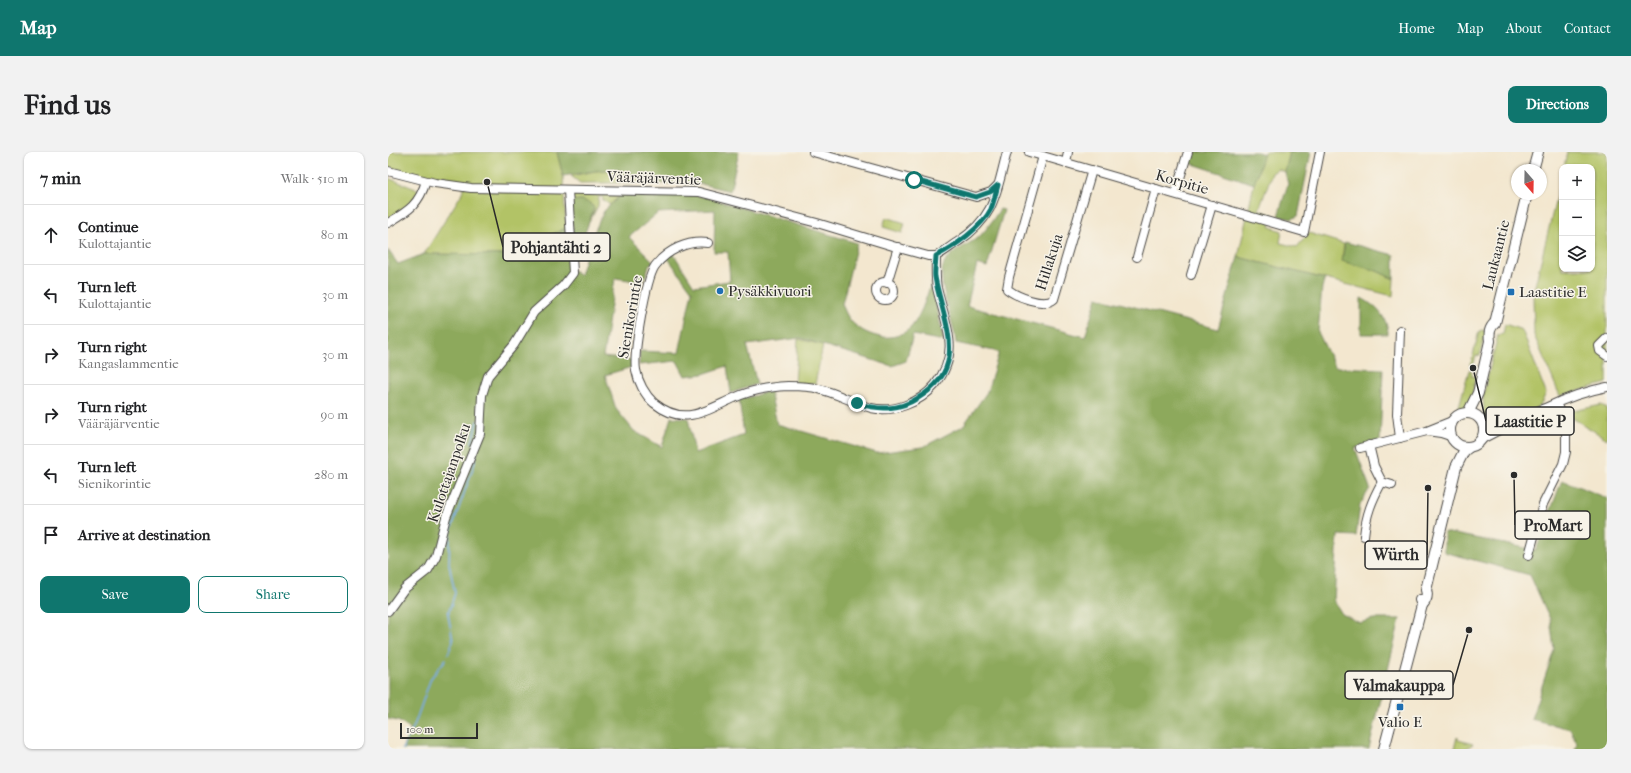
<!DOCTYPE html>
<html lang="en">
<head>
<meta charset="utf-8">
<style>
  :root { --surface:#fff; --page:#f2f2f2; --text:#202124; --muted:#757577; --line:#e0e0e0; --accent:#0f766e }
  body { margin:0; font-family:"IM FELL French Canon",serif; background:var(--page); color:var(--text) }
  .controls { position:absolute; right:12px; top:12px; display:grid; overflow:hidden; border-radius:8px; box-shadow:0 1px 3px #0004 }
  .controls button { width:36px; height:36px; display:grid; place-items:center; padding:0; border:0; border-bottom:1px solid var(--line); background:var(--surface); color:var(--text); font:20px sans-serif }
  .compass { position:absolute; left:1123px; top:12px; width:36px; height:36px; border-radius:50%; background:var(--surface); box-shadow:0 1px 3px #0004; rotate:160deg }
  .scale { position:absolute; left:12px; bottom:10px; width:78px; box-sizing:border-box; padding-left:4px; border:2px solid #2b2b2b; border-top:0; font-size:11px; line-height:14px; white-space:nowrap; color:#2b2b2b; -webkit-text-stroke:3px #f7f3e8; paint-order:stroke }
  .stop { position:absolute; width:12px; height:12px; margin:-9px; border:3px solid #0f766e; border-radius:50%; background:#fff }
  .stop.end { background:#0f766e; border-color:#fff; box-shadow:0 1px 4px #0008 }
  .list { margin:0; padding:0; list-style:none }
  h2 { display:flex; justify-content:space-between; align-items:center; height:52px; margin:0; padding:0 16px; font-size:17px }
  h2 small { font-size:13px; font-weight:400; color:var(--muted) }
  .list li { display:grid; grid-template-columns:26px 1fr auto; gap:12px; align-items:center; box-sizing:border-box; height:60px; padding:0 16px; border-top:1px solid var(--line) }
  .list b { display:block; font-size:15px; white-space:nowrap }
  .list p { margin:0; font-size:13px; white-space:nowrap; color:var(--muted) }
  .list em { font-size:13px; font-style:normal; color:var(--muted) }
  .actions { display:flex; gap:8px; padding:12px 16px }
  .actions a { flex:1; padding:9px 0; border:1px solid var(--accent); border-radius:8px; text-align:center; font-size:14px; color:var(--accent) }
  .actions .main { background:var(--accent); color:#fff }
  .icon { flex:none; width:22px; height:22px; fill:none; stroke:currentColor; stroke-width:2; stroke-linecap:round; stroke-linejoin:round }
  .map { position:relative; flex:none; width:1219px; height:597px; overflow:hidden; border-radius:8px }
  header { display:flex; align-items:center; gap:24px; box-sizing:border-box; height:56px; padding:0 20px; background:var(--accent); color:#fff }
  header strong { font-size:19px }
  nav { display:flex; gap:22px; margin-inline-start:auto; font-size:14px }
  .intro { display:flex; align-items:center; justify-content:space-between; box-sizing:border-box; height:96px; padding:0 24px }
  h1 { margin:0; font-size:28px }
  .button { padding:10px 18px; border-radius:8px; background:var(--accent); color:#fff; font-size:14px; font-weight:700 }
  main { display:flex; gap:24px; padding:0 24px }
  aside { flex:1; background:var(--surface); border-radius:8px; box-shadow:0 1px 3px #0004 }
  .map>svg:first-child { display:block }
  .green { fill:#b2c366; stroke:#6e7748 }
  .forest { fill:#8da95b; stroke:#5c6a43 }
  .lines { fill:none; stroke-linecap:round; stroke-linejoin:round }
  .stream { stroke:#79ace5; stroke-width:1.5 }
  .minor-casing { stroke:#494744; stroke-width:10 }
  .major-casing { stroke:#494744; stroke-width:12 }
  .minor { stroke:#fff; stroke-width:8 }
  .major { stroke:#fff; stroke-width:10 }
  .route { stroke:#0f766e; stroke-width:5 }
  .poi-dot { fill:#1f6fb2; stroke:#f7f3e8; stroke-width:1.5 }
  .labels { text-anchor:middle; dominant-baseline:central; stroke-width:3; stroke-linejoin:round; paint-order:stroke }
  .street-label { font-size:15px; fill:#2b2b2b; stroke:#f7f3e8 }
  .poi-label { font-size:15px; fill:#2b2b2b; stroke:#f7f3e8; text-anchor:start }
  .leader { fill:none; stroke:#2b2b2b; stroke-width:1.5 }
  .callout-dot { fill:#2b2b2b; stroke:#f7f3e8; stroke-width:1.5 }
  .callout { fill:#f7f3e8; stroke:#2b2b2b; stroke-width:1.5 }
  .callout-label { font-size:16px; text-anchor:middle; font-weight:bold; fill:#2b2b2b }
</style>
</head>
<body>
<header>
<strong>Map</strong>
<nav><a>Home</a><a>Map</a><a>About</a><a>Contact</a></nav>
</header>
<div class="intro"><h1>Find us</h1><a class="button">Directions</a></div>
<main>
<aside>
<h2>7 min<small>Walk · 510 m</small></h2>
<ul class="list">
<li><svg class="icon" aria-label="ahead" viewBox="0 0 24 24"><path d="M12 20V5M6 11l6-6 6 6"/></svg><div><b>Continue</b><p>Kulottajantie</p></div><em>80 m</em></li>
<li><svg class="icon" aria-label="left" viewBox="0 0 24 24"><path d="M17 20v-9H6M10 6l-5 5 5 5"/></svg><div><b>Turn left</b><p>Kulottajantie</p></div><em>30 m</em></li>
<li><svg class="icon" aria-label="right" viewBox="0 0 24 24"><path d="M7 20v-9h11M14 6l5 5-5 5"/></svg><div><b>Turn right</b><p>Kangaslammentie</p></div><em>30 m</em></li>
<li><svg class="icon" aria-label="right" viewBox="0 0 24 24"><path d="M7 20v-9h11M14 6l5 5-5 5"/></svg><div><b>Turn right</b><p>Vääräjärventie</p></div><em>90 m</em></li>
<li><svg class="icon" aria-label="left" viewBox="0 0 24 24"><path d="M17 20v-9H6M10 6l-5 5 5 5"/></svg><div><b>Turn left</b><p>Sienikorintie</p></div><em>280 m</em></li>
<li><svg class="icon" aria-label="arrive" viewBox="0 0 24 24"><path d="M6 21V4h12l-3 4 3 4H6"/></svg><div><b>Arrive at destination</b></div></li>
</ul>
<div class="actions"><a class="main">Save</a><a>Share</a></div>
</aside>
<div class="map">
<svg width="1219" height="597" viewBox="0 0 1219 597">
  <rect width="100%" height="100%" fill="#f7f3e8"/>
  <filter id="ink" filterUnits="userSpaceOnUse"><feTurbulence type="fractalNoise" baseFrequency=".025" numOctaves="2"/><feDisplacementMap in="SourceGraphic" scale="8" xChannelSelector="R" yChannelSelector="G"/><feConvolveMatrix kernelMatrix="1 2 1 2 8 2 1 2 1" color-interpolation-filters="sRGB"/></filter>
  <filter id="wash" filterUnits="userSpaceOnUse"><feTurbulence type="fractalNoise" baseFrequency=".012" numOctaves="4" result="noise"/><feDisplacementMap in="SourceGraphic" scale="16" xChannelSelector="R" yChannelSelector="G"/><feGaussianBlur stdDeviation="0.9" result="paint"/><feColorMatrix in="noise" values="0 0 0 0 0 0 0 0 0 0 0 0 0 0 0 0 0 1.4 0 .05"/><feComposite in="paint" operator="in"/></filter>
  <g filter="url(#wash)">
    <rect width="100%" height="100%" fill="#f3e7cf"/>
    <g class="green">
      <path d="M 0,0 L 169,0 L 175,24 L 178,76 L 120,103 L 36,102 L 73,43 L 77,32 L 42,27 L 0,16 Z"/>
      <path d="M 876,0 L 902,0 L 897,20 L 890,17 L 884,21 L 871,58 L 885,63 L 882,75 L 894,79 L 892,91 L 909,95 L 921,81 L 956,92 L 954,109 L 989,119 L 1006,127 L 1005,144 L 850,105 L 866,32 Z"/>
      <path d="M 1179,0 L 1219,0 L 1219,231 L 1172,244 L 1146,183 L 1145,142 L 1174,22 L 1174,117 L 1204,117 L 1204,15 L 1176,15 Z"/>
      <path d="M 229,17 L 260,31 L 192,31 L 183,24 L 207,19 Z"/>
      <path d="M 0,26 L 33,39 L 27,48 L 0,69 Z"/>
      <path d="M 235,41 L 222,53 L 215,48 L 214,44 L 211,45 L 210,54 L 199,74 L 206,59 L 204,53 L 193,48 L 182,49 L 183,42 Z"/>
      <path d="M 498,65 L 517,71 L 514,81 L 495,75 Z"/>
      <path d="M 1117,172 L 1134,178 L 1158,241 L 1152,254 L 1109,271 L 1100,269 L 1096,264 L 1095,244 L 1110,183 L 1115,182 Z"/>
      <path d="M 1095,178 L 1098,180 L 1092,203 L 1088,204 L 1084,217 L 1082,216 L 1091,179 Z"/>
      <path d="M 410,187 L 435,193 L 427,232 L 407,231 Z"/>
      <path d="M 1081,218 L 1084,219 L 1083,224 L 1087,225 C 1085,238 1085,255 1071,260 L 1070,258 Z"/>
      <path d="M 1213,253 L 1219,256 L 1219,287 L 1176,261 Z"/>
      <path d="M 1069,585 L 1070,585 L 1070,588 L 1085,592 L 1077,597 L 1066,597 Z"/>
    </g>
    <g class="forest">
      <path d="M 169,0 L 351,0 L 342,39 L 313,32 L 260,31 L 229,17 L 207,19 L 175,24 Z"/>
      <path d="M 802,0 L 868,0 L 876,2 L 866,32 L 799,10 Z"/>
      <path d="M 902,0 L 923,0 L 910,64 L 904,67 L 890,64 L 900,32 L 897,20 Z"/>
      <path d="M 235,41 L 299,42 L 318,45 L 469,91 L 454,152 C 456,157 459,164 462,168 C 476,184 502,192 520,178 C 531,170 539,144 543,131 L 556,189 L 525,183 L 518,209 L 504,214 L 412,186 L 359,193 L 369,232 L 343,241 L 339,214 L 315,222 L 297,224 L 289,209 L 251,213 L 252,199 L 291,201 L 304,139 L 279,105 L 285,101 L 306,134 L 342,129 L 340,100 L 326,100 L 327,58 L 270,61 L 241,85 L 265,109 L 261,114 L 255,130 L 227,126 L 215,205 L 244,208 L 244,215 L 217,223 L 228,257 L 246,279 L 274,295 L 283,265 L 300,266 L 307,301 L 356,283 L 351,248 L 382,239 L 389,272 L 489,301 L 535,295 L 575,274 L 599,240 L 611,200 L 568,191 C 566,170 552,138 554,119 C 556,101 580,94 592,84 C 600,76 606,66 612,57 L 616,58 L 599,115 L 589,112 L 579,154 L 697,185 L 709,145 L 830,177 L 850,105 L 937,127 L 934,135 L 930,180 L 947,215 L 995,217 L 992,289 L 967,296 L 982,336 L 972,353 L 968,384 L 950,383 L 946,449 L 954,462 L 972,471 L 985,467 L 1012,467 L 981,597 L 14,597 L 23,577 L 10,569 L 0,567 L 0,98 L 10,112 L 36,102 L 120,103 L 178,76 L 183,118 L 192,123 L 203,87 L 216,59 Z"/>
      <path d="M 193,48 L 202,51 L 206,56 L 193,92 L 189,95 L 186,95 L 182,49 Z"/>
      <path d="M 957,90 L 1006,103 L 1006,127 L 989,119 L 954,109 Z"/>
      <path d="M 973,146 C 987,153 1000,165 1000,182 L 973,182 Z"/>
      <path d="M 1174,328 L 1219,346 L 1219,597 L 1187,597 L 1189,591 L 1182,577 L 1143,567 L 1166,498 L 1162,467 L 1142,423 L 1056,400 L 1056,380 L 1148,398 Z"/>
    </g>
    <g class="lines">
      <g class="stream">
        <path d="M 84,291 L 89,269"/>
        <path d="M 60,502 L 65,489 L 60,462 L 67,441 L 61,412 L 62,381 L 86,313 L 88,302"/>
        <path d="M 14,597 L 26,574 L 43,526 L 58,507"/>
      </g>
    </g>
  </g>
  <g filter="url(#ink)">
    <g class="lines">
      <defs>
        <g id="minor">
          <path d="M 425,0 L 588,45 L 603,40 L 610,33"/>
          <path d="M 641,0 L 916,80 L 932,0"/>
          <path d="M 655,4 L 621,125 L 619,137 C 628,144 656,156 666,147 L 704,18"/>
          <path d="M 678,11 L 680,0"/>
          <path d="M 0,19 L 47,31 L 83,36 L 311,40 L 429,71 L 518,98 L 540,104 L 548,104 C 556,100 563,94 571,89 C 608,64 608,40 619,0"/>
          <path d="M 787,42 L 800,0"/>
          <path d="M 0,71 C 20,59 31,53 38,29"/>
          <path d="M 320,91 C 300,88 279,98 267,114 C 258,127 245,202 248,218 C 250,230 257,243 266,251 C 296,275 317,259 346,246 C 363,238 381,235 400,234 C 410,234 421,234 431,237 C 449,241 465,251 483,256 C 505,261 532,251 547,233 C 574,200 557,171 549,136 C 547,125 548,115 548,104"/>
          <path d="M 749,105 L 768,37"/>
          <path d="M 803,123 L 824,53"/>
          <circle cx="497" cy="139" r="9"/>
          <path d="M 499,131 L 510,95"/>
          <path d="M 1219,186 L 1211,194 L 1212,199 L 1219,204"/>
          <path d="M 1095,273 C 1120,278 1136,264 1157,256 C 1176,247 1198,239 1219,235"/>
          <path d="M 1039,279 L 1053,281 L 1062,284"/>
          <path d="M 1012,286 L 1009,262 L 1012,178"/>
          <path d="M 1094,287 L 1119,274"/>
          <path d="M 981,293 L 986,314 L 994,330 L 1004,333"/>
          <path d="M 972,296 L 1039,279 L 1064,269"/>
          <path d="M 976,384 C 978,363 984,348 994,330"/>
          <path d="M 1141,403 L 1155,352 L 1175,312 L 1178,300 L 1178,276 L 1169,253"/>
          <path d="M 0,459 L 16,437 L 40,418 L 48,404 L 58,365 L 92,282 L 94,243 L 100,224 L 126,193 L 146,160 L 175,134 L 185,121 L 180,38"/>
        </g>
        <g id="major">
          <path d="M 1145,18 L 1150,0"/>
          <circle cx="1079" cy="278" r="17"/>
          <path d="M 1080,261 L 1090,241 L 1102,189 C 1101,182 1101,176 1107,171 L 1139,42"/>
          <path d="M 1034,453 C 1038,449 1040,444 1038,438 L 1068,315 L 1076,299 L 1080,296"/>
          <path d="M 996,597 L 1034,453 L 1032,448"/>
        </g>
      </defs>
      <use href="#minor" class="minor-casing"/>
      <use href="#major" class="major-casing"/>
      <use href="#minor" class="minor"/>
      <use href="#major" class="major"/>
    </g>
  </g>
  <g class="lines" filter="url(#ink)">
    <path class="route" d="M 469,251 C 490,258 510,259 530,246 C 583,215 555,170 547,125 C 546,118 548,111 548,104 C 566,95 594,75 603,57 C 606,49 608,41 610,33 L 602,40 L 588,45 L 526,28"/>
  </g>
  <g class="poi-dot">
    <circle cx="332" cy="139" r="4"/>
    <rect x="1119" y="136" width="8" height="8" rx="2"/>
    <rect x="1008" y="551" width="8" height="8" rx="2"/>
  </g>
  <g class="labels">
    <g class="street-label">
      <text transform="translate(266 26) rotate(2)">Vääräjärventie</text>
      <text transform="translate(794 30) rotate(16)">Korpitie</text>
      <text transform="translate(1108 103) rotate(-76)">Laukaantie</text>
      <text transform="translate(661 110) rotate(-72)">Hillakuja</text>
      <text transform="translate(242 165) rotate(-80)">Sienikorintie</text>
      <text transform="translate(61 321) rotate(-71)">Kulottajanpolku</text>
    </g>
    <g class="poi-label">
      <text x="340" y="139">Pysäkkivuori</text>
      <text x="1131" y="140">Laastitie E</text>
      <text x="1012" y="570" text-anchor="middle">Valio E</text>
    </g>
  </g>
  <path class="leader" d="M99 30L115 95M1085 216L1098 269M1126 323L1127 373M1040 336L1039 403M1081 478L1065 533"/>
  <g class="callout-dot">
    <circle cx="99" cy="30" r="4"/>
    <circle cx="1085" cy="216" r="4"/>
    <circle cx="1126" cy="323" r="4"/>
    <circle cx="1040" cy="336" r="4"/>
    <circle cx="1081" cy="478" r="4"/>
  </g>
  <g class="callout">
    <rect x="115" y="81" width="107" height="28" rx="4"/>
    <rect x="1098" y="255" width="88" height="28" rx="4"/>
    <rect x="1127" y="359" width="75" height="28" rx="4"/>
    <rect x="977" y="389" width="62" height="28" rx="4"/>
    <rect x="957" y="519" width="108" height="28" rx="4"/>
  </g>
  <g class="callout-label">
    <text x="168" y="101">Pohjantähti 2</text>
    <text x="1142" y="275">Laastitie P</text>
    <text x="1165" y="379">ProMart</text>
    <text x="1008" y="408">Würth</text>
    <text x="1011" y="539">Valmakauppa</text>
  </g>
</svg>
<div class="controls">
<button>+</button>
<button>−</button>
<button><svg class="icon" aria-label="layers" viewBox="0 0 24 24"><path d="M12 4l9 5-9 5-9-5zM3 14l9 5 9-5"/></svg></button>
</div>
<svg class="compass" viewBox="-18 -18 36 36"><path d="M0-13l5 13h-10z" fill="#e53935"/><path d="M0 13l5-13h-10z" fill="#757577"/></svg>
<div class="scale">100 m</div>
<div class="stop" style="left:526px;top:28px"></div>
<div class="stop end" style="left:469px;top:251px"></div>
</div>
</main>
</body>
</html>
